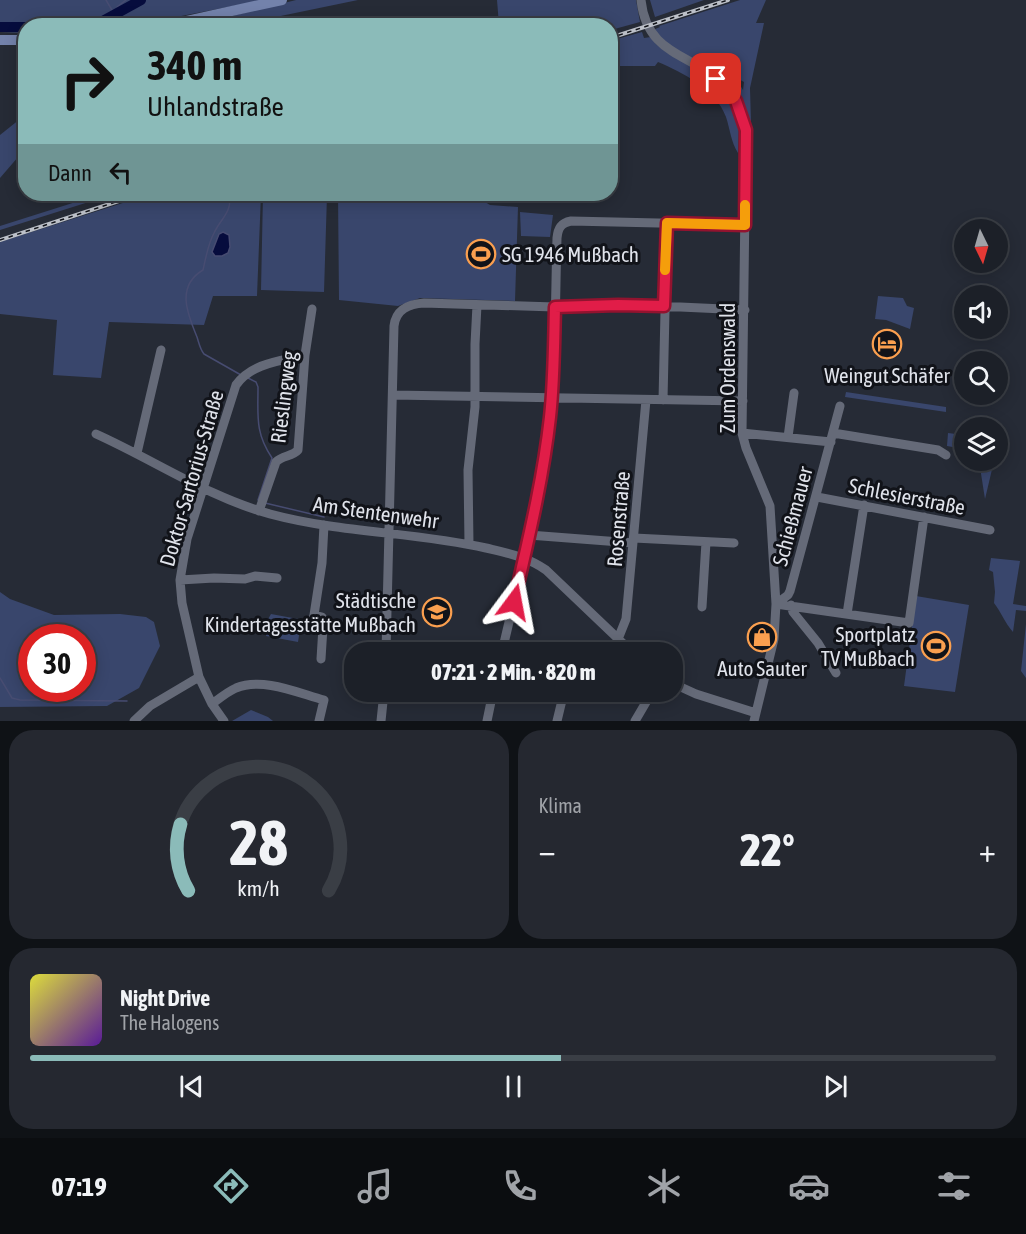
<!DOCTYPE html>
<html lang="de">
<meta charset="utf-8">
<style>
body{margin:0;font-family:"Asap Condensed",sans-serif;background:#252830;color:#f1f3f6;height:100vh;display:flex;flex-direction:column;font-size:22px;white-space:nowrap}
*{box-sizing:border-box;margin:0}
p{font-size:20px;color:#a0a3a8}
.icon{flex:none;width:33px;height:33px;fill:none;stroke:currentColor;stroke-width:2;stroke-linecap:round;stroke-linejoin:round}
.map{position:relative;height:721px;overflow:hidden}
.side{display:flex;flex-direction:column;gap:9px;padding:9px;background:#0f1216;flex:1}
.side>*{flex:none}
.banner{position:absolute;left:18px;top:18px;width:600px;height:183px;border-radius:24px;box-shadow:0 3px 15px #0003,0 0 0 2px #3a3e45;background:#8bbbb9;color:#111;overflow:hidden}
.needle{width:39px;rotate:175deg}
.buttons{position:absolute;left:954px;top:219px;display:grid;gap:12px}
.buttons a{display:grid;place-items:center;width:54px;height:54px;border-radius:50%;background:#1c2028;box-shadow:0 3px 15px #0003,0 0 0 2px #3a3e45;font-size:30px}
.speed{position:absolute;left:18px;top:624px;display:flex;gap:12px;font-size:30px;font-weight:700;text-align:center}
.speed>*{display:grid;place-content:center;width:78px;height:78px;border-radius:50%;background:#1c2028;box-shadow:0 3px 15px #0003,0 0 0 2px #3a3e45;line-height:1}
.speed .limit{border:9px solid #d22;background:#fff;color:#111}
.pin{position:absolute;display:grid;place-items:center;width:51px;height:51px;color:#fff;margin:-26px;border-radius:12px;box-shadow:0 3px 9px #0006}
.me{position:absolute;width:66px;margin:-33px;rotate:13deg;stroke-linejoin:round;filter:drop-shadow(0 0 4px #0008)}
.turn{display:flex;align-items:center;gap:21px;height:126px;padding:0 30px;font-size:27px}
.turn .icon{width:78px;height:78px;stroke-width:2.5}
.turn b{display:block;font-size:42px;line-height:51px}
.then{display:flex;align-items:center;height:57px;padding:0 30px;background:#0003;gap:12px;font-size:22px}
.big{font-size:45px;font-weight:800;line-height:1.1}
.side .tile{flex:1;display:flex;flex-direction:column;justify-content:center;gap:9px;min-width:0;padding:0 21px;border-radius:24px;background:#252830}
.side .dial{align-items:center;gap:0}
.dial svg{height:156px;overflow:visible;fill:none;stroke:#3a3e45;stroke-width:7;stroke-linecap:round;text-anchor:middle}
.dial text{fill:#f1f3f6;stroke:none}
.song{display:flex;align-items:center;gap:18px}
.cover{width:72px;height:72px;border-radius:9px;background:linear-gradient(135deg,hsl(60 70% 55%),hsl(270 70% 35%))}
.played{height:6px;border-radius:3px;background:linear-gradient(90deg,#8bbbb9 55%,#3a3e45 55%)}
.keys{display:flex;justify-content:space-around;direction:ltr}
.heat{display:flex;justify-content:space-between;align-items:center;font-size:33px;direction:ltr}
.side .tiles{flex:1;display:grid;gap:9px;grid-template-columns:1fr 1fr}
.tile:last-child{grid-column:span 2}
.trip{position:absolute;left:344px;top:642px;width:339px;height:60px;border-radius:24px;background:#1c2028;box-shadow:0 3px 15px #0003,0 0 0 2px #3a3e45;font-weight:800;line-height:60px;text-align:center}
.tab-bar{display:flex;height:96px;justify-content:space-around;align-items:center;background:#0b0d10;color:#a0a3a8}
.tab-bar .icon{width:42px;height:42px}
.tab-bar .on{color:#8bbbb9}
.tab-bar b{font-size:27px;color:#f1f3f6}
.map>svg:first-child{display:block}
</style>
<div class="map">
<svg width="1026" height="721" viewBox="0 0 1026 721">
<rect width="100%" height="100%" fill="#262b36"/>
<path fill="#39466c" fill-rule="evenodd" d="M0 0H264L135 25 26 26 25 33 0 32Z
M296 0H358L237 25 192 26Z
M497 0H636L640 22 611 30 610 26 499 25Z
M650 0H704L655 17Z
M740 0H766L756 23H764L750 88 752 158H749L731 89 740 85 743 90 744 82 735 77 728 85 672 50 653 30 660 27 659 26Z
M642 32 644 38 651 37 656 44 665 51 711 77 727 92 739 120 738 153C731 142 730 129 726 117 716 89 683 73 658 62L655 66H611L610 41Z
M25 115V149L0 178V135Z
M101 194H114L0 230V226Z
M151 194H261L257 296H213L204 325 109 322 101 378 53 375 57 320 0 314V242Z
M263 194 327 195 324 292 261 290Z
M334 194H422L464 200V194H485V202L490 205 518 207 515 301 420 298 398 306 339 300 338 194Z
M520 212 553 215 550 237 521 236Z
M878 296 903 298 907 306 914 308 910 329 886 320 875 319Z
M846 392 946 407V412L845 397Z
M948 433 964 435V449L947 446Z
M979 461H994L985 499Z
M991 558 1020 561 1013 604 1026 606V611L1016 610 1013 632C1005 623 1001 612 994 603L995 592 993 572 989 570Z
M0 592 10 599 54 615 120 614 146 617 154 622 160 646 139 688 107 706 0 707ZM32 638H82V688H32Z
M916 596 969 605 955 692 904 686Z
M271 614 309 621 308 624 301 623 298 642 266 636 267 621Z
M1026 624V678L1021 671Z
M251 710 268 717 273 721H232Z"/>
<path fill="#060c3d" stroke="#474c71" stroke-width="1.5" d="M223 232 229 235 230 247 228 253 222 256H215L212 252 219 234Z"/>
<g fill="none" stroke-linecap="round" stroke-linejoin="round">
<path stroke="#474c71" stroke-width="1.5" d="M106 0 112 10
M117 7 126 0
M80 24 81 26
M229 194C233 212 221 218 214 233 208 244 206 257 203 270 176 286 187 313 197 337 199 343 200 349 204 354L241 375
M248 378 256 382 258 387C258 416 255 433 272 458L258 500
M265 503 324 517
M0 678 12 698 20 700 127 701"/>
<path stroke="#060c3d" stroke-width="10" d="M58 26 101 22 141 0
M0 27H26"/>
<path stroke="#656a78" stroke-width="9" d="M641 0C647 58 695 53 727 88 737 100 742 116 746 130L742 433 746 448 770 506 776 604 774 639 754 721
M393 395 743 401
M663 400 667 223
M742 433 831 442
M833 433 938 450 946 455
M96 434C154 460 208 497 270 514 341 533 415 532 486 548 507 553 528 557 546 570L632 652
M788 437 794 393
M137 453 161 350
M817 497 990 530
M259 511 276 462C283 455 292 457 298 450L305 355 312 309
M529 535 633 543
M634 538 734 543
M469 544 468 470 475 407V344L477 305
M180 580 214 578 245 579 255 576 277 578
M776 604 909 623 924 517
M776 604 788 595 790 591 840 406
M791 605 793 612 818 643 836 673
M702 607 706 542
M847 614 864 505
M314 615 322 563 324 525
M320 624 312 622 314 615 322 617 320 624 323 627 321 659
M618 639 626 619 646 400
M503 646 557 652
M386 652 394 326C396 309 409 304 424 303L555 307 637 305 745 310
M428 652 429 646
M502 652C517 585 537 517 546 447 556 378 555 308 557 238 558 228 561 223 571 221L745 225
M672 683 696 694 756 713
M212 704C220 698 227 692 236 688 263 677 298 693 324 700L319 721
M134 721 150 706 199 677
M224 721 212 704 199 677 182 603 180 580 187 539 236 385C252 363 280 361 305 355
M381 721 384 692
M487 721 493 692
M557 721 564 692
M635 721 652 692"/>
<path stroke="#7382ab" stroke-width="10" d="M164 26 282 0
M0 40H26"/>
<g stroke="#bcc0c8" stroke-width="4">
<path id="rail" d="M610 38 728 0
M0 240 140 194"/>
</g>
<use href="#rail" stroke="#111319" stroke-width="1.5" stroke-dasharray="4.5" stroke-linecap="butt"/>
</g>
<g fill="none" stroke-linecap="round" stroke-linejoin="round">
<g stroke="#92132f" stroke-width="15">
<path id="route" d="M514 602C528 541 543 480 550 417 554 381 554 344 555 307L618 305 664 306 667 223 745 225 746 130 736 101 728 90 716 79"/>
</g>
<use href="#route" stroke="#e11d48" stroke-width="10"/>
<path stroke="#f59e0b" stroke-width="10" d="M665 270 667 223 745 225V205"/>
</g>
<defs>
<g id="stadium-ring" transform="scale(1.5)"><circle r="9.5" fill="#111319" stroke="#fa9f4f" stroke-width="1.5"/><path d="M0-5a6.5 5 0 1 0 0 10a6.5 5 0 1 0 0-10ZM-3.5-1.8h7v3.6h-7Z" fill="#fa9f4f"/></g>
<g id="hotel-ring" transform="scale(1.5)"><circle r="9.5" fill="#111319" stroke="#fa9f4f" stroke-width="1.5"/><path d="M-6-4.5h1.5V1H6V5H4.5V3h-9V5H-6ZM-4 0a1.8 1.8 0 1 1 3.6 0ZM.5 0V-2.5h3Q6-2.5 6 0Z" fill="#fa9f4f"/></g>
<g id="school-ring" transform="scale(1.5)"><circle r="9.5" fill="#111319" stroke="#fa9f4f" stroke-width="1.5"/><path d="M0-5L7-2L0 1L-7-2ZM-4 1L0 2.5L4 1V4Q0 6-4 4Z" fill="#fa9f4f"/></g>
<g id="shop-ring" transform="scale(1.5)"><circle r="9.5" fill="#111319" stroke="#fa9f4f" stroke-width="1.5"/><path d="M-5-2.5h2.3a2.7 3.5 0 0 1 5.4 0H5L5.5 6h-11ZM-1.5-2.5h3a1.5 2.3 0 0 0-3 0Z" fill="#fa9f4f"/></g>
</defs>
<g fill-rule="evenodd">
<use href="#stadium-ring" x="481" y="254"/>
<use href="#hotel-ring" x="887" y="344"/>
<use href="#school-ring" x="437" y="612"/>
<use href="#shop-ring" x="762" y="637"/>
<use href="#stadium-ring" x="936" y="646"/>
</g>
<g text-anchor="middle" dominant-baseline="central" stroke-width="6" stroke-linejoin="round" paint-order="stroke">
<g font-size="21" fill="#e0e3eb" stroke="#111319">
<text x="502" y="254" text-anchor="start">SG 1946 Mußbach</text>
<text x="887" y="375">Weingut Schäfer</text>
<text x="416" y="600" text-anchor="end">Städtische<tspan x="416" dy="24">Kindertagesstätte Mußbach</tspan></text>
<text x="915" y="634" text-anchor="end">Sportplatz<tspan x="915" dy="24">TV Mußbach</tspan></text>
<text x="762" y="668">Auto Sauter</text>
</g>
<g font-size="21" fill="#e0e3eb" stroke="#111319">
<text transform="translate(727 368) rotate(-90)">Zum Ordenswald</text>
<text transform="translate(283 397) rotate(-83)">Rieslingweg</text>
<text transform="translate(191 478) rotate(-74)">Doktor-Sartorius-Straße</text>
<text transform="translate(907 496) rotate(11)">Schlesierstraße</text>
<text transform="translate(376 512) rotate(8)">Am Stentenwehr</text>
<text transform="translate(792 516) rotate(-75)">Schießmauer</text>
<text transform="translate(618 519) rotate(-85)">Rosenstraße</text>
</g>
</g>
</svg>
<div class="buttons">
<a><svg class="needle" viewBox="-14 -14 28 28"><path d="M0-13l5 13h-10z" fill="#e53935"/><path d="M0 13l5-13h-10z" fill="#a0a3a8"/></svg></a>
<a><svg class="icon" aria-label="sound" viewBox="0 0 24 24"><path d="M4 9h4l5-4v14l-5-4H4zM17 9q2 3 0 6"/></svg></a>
<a><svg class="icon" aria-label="search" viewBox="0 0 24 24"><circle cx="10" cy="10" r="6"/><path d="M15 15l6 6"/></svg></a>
<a><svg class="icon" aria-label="layers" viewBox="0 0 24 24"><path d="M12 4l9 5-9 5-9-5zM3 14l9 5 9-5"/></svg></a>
</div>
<div class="speed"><div class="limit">30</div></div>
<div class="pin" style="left:716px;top:79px;background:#d93025"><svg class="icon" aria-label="arrive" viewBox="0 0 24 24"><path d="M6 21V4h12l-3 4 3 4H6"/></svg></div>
<svg class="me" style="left:514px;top:602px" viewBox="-20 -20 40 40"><path d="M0-17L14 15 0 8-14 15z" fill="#e11d48" stroke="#fff" stroke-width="4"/></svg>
<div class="trip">07:21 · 2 Min. · 820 m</div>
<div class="banner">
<div class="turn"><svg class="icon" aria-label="right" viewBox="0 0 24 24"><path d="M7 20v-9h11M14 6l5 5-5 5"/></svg><div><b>340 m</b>Uhlandstraße</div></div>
<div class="then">Dann<svg class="icon" aria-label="left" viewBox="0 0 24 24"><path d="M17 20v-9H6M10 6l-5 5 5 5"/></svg></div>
</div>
</div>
<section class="side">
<div class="tiles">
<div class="tile dial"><svg viewBox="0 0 100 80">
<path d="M14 69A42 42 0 1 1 86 69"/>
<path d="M14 69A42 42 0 0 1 10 35" stroke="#8bbbb9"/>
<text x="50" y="56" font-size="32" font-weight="700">28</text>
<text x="50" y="72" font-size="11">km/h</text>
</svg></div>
<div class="tile"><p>Klima</p>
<div class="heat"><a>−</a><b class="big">22°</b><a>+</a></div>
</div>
<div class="tile">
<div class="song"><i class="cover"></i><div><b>Night Drive</b><p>The Halogens</p></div></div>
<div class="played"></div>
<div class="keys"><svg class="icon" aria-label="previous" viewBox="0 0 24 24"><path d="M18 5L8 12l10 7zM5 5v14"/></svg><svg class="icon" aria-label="pause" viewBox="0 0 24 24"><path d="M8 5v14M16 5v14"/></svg><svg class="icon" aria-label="next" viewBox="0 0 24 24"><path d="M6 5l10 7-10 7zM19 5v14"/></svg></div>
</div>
</div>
</section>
<nav class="tab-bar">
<b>07:19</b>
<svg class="icon on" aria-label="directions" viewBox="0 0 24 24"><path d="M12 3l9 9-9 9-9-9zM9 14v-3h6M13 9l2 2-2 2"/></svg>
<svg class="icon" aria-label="music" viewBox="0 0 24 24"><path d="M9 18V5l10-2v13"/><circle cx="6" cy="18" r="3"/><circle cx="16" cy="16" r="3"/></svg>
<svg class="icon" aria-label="phone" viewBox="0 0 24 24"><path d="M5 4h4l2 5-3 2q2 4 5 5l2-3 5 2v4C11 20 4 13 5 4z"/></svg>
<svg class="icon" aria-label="climate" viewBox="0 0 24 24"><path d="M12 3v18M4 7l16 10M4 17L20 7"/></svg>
<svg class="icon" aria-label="car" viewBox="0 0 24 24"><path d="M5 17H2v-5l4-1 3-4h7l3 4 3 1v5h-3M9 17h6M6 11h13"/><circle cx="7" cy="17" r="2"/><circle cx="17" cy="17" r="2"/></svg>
<svg class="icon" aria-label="filters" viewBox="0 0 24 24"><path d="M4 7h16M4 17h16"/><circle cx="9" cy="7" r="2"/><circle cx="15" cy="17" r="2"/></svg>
</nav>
